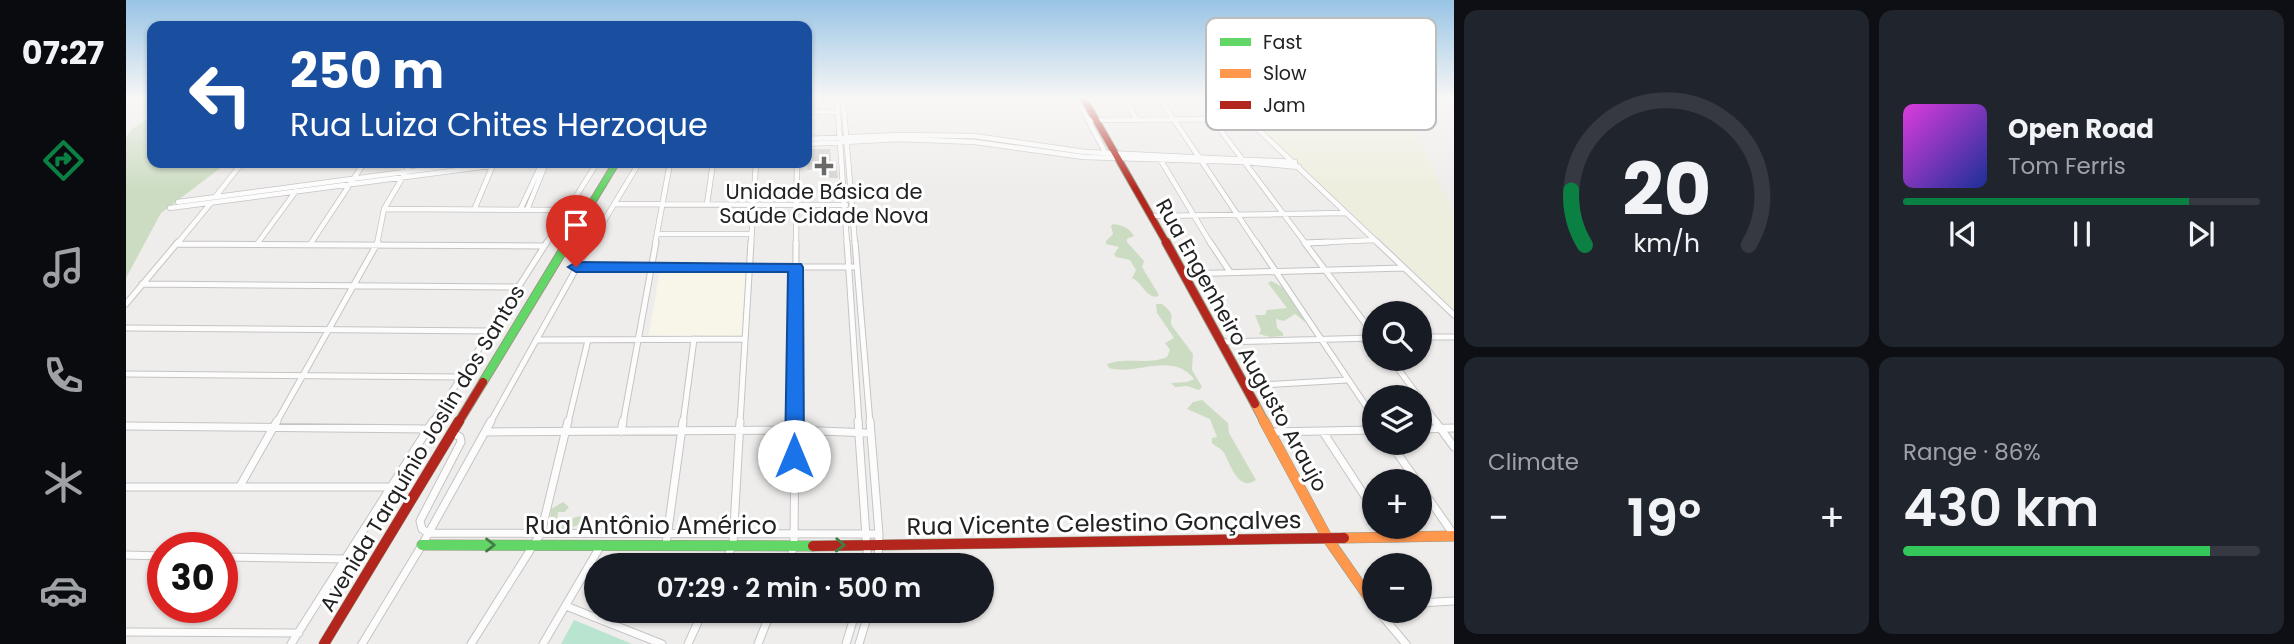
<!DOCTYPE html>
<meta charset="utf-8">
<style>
body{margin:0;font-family:Poppins,sans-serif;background:#20242c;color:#f1f3f6;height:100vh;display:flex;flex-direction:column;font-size:26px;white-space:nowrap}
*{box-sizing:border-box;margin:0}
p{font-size:23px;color:#9ea1a6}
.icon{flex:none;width:38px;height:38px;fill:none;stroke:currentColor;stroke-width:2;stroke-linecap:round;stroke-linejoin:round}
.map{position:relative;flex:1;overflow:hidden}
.panel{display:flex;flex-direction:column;gap:10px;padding:10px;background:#0d0f14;width:840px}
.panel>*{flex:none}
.guide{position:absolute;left:21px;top:21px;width:665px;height:147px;border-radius:14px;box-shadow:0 2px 5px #0004;background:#1a4fa0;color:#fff;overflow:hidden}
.fabs{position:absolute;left:1236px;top:301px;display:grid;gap:14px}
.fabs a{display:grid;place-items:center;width:70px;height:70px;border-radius:50%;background:#171b24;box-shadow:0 2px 5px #0004;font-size:35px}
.speed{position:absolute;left:21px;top:532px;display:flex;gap:14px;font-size:35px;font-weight:700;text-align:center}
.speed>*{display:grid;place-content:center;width:91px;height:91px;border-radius:50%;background:#171b24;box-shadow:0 2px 5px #0004;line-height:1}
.speed .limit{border:10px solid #d22;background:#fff;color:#111}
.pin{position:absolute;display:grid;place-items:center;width:60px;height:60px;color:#fff;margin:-72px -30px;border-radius:50% 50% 50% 0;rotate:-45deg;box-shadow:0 0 7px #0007}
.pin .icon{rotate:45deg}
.me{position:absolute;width:77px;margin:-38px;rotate:0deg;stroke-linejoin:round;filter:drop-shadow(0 0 5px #0008)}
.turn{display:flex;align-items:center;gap:24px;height:147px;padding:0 28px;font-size:32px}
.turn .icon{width:91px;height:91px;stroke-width:2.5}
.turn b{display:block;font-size:49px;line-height:60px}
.big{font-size:52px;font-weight:600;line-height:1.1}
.panel .tile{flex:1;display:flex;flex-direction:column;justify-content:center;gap:10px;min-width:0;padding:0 24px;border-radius:14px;background:#20242c}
.panel .dial{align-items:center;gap:0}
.dial svg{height:182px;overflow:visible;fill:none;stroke:#363941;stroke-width:7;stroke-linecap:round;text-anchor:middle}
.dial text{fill:#f1f3f6;stroke:none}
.song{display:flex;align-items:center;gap:21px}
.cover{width:84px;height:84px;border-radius:10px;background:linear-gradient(135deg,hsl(300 70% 55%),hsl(230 70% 35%))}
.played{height:7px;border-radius:4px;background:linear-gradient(90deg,#0b8043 80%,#363941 80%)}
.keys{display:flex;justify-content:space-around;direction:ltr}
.heat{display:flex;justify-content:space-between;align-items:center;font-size:38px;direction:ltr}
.charge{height:10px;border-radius:5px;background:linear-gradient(90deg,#34c759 86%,#363941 0)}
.panel .tiles{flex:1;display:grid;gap:10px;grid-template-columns:repeat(2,1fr)}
.trip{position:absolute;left:458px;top:553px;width:410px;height:70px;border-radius:35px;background:#171b24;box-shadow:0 2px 5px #0004;font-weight:600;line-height:70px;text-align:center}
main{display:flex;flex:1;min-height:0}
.menu{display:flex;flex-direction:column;width:126px;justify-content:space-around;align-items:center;background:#090b0e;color:#9ea1a6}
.menu .icon{width:49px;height:49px}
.menu .selected{color:#0b8043}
.menu b{font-size:32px;color:#f1f3f6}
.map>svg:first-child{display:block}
</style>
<main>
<nav class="menu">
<b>07:27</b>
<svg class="icon selected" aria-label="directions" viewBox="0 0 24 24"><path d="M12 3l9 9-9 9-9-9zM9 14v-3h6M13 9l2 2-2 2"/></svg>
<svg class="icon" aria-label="music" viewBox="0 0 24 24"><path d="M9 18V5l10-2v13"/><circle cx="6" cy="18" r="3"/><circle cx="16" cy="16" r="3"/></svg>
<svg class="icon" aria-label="phone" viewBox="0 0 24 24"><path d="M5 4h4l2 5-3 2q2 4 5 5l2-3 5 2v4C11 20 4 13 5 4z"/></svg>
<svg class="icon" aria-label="climate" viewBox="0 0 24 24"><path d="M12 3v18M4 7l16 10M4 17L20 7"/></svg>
<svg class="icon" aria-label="car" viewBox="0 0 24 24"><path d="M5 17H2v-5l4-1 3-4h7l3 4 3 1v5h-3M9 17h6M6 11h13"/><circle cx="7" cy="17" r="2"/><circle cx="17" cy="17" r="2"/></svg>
</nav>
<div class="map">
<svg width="1328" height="644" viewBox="0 0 1328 644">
<rect width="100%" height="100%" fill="#efedeb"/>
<path fill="#f7f6e8" d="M534 269 620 270 616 336 523 335Z"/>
<path fill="#eeeedf" d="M1104 99 1280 110 1328 215V309Z"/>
<path fill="#ccdcc2" d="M26 115V163H101L35 213 0 278V137L5 130Z
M987 224C996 225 1004 228 1008 236L1001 239V242L1018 261 1016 267 1033 295 1030 297C1018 295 1017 283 1006 278L1010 270 1004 260 990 257 988 254 993 247 980 244V241L987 234 985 226Z
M1145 281C1158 286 1182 309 1187 322H1179L1169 314 1158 321 1150 319 1151 328 1157 333V336L1144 337 1133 334 1135 330 1129 315H1139L1141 310 1161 308 1142 283Z
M1030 304H1036C1052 317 1042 316 1046 326L1067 354 1066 370 1076 387 1073 390 1061 386 1049 387 1045 383 1061 382 1068 379C1046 351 1011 376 983 368L981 364C1001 357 1023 365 1041 357L1044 350 1039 343 1048 338 1031 313Z
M1076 400 1102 423 1103 433 1130 480C1113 492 1105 466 1099 455 1097 449 1090 447 1086 443V438L1091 437 1084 419 1061 409 1067 402Z
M437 502 443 507 439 512H432L431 522 459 515 461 519C456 528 462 522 452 525 435 532 441 530 424 523L425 509Z"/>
<path fill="#b8e4d0" d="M448 620 506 644H435Z"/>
<path fill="#d4d2d0" d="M683 149H704L705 161H710L712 178H693V170H681Z"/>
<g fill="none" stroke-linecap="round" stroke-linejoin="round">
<g stroke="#c5c4c3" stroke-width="6">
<path id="street-far2" d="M711 99 721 244
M717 99 729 244
M951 99 979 152
M999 99 1011 120
M1034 99 1131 244
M1100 99 1253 244
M681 112H713
M1086 119 1180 244
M963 120 1122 119
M681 139 775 135 848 136 959 152 1169 162
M681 144 773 139 849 142 958 157 1119 162 1173 167
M1034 159 1085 244
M90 196 112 168 120 163
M52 202 346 163
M488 204 720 205
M581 204 587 163
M44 208 385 163
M258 209 441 210
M348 210 367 165
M394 210 416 163
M401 210 420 163
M1026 216 1220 213
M533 234H626
M185 243 238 163
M1181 243 1249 240
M51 244 84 204
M131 244 170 191
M251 244 258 209 285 163
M420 244 471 163
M464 244 513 163
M529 244 544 163
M625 244 630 163
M670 244 671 163"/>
</g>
<g stroke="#c5c4c3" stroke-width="7">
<path id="street-far1" d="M721 242 733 423
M729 242 744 423
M1084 242 1104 272
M1130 242 1248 418
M1178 242 1248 335
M1251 242 1328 315
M1181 243 1203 242
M50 244 417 246
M450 267H727
M1058 274 1278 268
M16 284 392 287
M0 304 52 242
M0 328 364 331
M1293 337H1328
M410 340 619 339
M1094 342 1248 338
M1265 359 1293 397
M0 374 335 377
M1118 386 1221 380
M1293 398 1311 423
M150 423 252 242
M306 423 421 242
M364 423 465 242
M442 423 462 340
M497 423 530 242
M557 423 568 339
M614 423 625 242
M669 423 670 242"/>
</g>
<g stroke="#c5c4c3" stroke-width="9">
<path id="street" d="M732 421 742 565
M744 421 753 534 752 565
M1309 421 1328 447
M0 426 302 429
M1293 429 1328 428
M325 432 334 437 335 442 294 521 296 529 302 533 753 534
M359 432 668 430 745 433
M495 432 497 421
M1144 432 1248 430
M1197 432 1248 510
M1264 443 1291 481
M1293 485 1328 535
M114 486 151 421
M0 487H266
M540 544 557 421
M0 555 37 556
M96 557 220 559
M598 565 607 544 614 421
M663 565 668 544 669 421
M1293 603 1328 601
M440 606 536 644
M1252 611 1280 644
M0 632 173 633
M165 644 307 421
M236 644 296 545 365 421
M345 644 415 533 442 421
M417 644 475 545
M562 644 577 611
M632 644 645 611
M720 644 730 611
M733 644 743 611"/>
</g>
<g stroke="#989982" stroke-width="8">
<path id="fast-far2" d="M441 244 490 163"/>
</g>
<g stroke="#989982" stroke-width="10">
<path id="fast-far1" d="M357 382 442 242"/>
</g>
<g stroke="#989982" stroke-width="11">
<path id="fast" d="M296 545 687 546"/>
</g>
<g stroke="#989982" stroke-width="10">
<path id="slow-far1" d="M1129 404 1139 423"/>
</g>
<g stroke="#989982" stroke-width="11">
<path id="slow" d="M1138 421 1202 539 1248 605
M1218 538 1328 536"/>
</g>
<g stroke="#989982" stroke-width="8">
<path id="jam-far2" d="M958 99 1041 244"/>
</g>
<g stroke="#989982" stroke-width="10">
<path id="jam-far1" d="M1040 242 1129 404
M332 423 357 382"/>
</g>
<g stroke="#989982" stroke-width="11">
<path id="jam" d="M687 546 1218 538
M198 644 333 421"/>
</g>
<use href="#street-far2" stroke="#fdfcfc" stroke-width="4.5"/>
<use href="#street-far1" stroke="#fdfcfc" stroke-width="5"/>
<use href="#street" stroke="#fdfcfc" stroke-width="7"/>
<use href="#fast-far2" stroke="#63d668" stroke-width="6"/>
<use href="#fast-far1" stroke="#63d668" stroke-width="8"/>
<use href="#fast" stroke="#63d668" stroke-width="10"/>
<use href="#slow-far1" stroke="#ff974d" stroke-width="8"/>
<use href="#slow" stroke="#ff974d" stroke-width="10"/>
<use href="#jam-far2" stroke="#b3261e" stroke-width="6"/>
<use href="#jam-far1" stroke="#b3261e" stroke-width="8"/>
<use href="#jam" stroke="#b3261e" stroke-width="10"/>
</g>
<defs><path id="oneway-chevron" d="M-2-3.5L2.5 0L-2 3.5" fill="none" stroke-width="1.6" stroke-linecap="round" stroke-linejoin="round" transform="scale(1.75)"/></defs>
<g stroke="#427c45">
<use href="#oneway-chevron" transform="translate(364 545)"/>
<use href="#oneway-chevron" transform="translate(714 545) rotate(2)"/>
</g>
<linearGradient id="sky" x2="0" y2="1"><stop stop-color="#98c4e5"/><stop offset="0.52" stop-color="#f8f7f6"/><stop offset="1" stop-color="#f8f7f6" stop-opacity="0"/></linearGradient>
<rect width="1328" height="189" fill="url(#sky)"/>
<path fill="#1a73e8" stroke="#114b97" stroke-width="2" d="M450 262 675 264 677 267 678 456 675 461 668 464 662 461 659 456 662 272H450L442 267Z"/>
<path fill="#6a6968" stroke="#fff" stroke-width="2.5" d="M694.5 155.5h7v7h7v7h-7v7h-7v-7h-7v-7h7z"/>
<g text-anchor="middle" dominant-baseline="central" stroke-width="6" stroke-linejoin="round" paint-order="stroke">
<g font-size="21" fill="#222" stroke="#fff">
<text x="698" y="191">Unidade Básica de<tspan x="698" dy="24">Saúde Cidade Nova</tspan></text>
</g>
<g font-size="21" fill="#222" stroke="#fff">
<text transform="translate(1116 345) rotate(61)">Rua Engenheiro Augusto Araujo</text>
<text transform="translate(296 448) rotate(-59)">Avenida Tarquínio Joslin dos Santos</text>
</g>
<g font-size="24" fill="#222" stroke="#fff">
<text transform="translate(978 523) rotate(-1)">Rua Vicente Celestino Gonçalves</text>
<text x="525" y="525">Rua Antônio Américo</text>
</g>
</g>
<rect x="1080" y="18" width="230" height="112" rx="10" fill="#fff" stroke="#bdbdbd" stroke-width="2"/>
<rect x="1094" y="38" width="31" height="8" fill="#63d668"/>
<rect x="1094" y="69" width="31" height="9" fill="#ff974d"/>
<rect x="1094" y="101" width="31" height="8" fill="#b3261e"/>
<g font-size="19" fill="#222">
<text x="1137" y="49">Fast</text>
<text x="1137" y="80">Slow</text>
<text x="1137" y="112">Jam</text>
</g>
</svg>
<div class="fabs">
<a><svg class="icon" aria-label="search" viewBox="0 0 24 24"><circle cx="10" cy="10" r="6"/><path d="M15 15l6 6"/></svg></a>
<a><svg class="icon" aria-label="layers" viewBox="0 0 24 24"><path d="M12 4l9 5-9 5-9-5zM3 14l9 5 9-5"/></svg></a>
<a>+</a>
<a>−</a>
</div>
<div class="speed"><div class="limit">30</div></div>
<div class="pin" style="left:450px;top:267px;background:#d93025"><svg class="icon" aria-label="arrive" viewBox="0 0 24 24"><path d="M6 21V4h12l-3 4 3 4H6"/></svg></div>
<svg class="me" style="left:668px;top:456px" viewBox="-20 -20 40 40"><circle r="19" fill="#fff"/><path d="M0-13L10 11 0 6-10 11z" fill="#1a73e8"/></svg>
<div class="trip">07:29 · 2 min · 500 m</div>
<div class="guide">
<div class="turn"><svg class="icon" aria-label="left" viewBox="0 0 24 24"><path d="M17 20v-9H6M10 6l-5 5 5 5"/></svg><div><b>250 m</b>Rua Luiza Chites Herzoque</div></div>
</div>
</div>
<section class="panel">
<div class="tiles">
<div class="tile dial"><svg viewBox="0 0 100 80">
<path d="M14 69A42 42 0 1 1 86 69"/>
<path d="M14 69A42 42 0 0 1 8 45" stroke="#0b8043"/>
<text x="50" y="56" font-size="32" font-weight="700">20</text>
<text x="50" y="72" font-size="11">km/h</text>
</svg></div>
<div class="tile">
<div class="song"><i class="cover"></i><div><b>Open Road</b><p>Tom Ferris</p></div></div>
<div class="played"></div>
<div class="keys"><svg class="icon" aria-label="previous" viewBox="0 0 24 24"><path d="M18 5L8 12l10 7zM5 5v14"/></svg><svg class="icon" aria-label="pause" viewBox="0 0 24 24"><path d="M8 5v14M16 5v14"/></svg><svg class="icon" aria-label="next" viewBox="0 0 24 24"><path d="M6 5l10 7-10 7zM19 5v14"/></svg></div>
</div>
<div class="tile"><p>Climate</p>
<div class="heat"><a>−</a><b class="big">19°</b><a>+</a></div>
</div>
<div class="tile"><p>Range · 86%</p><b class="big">430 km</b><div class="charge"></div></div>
</div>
</section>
</main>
